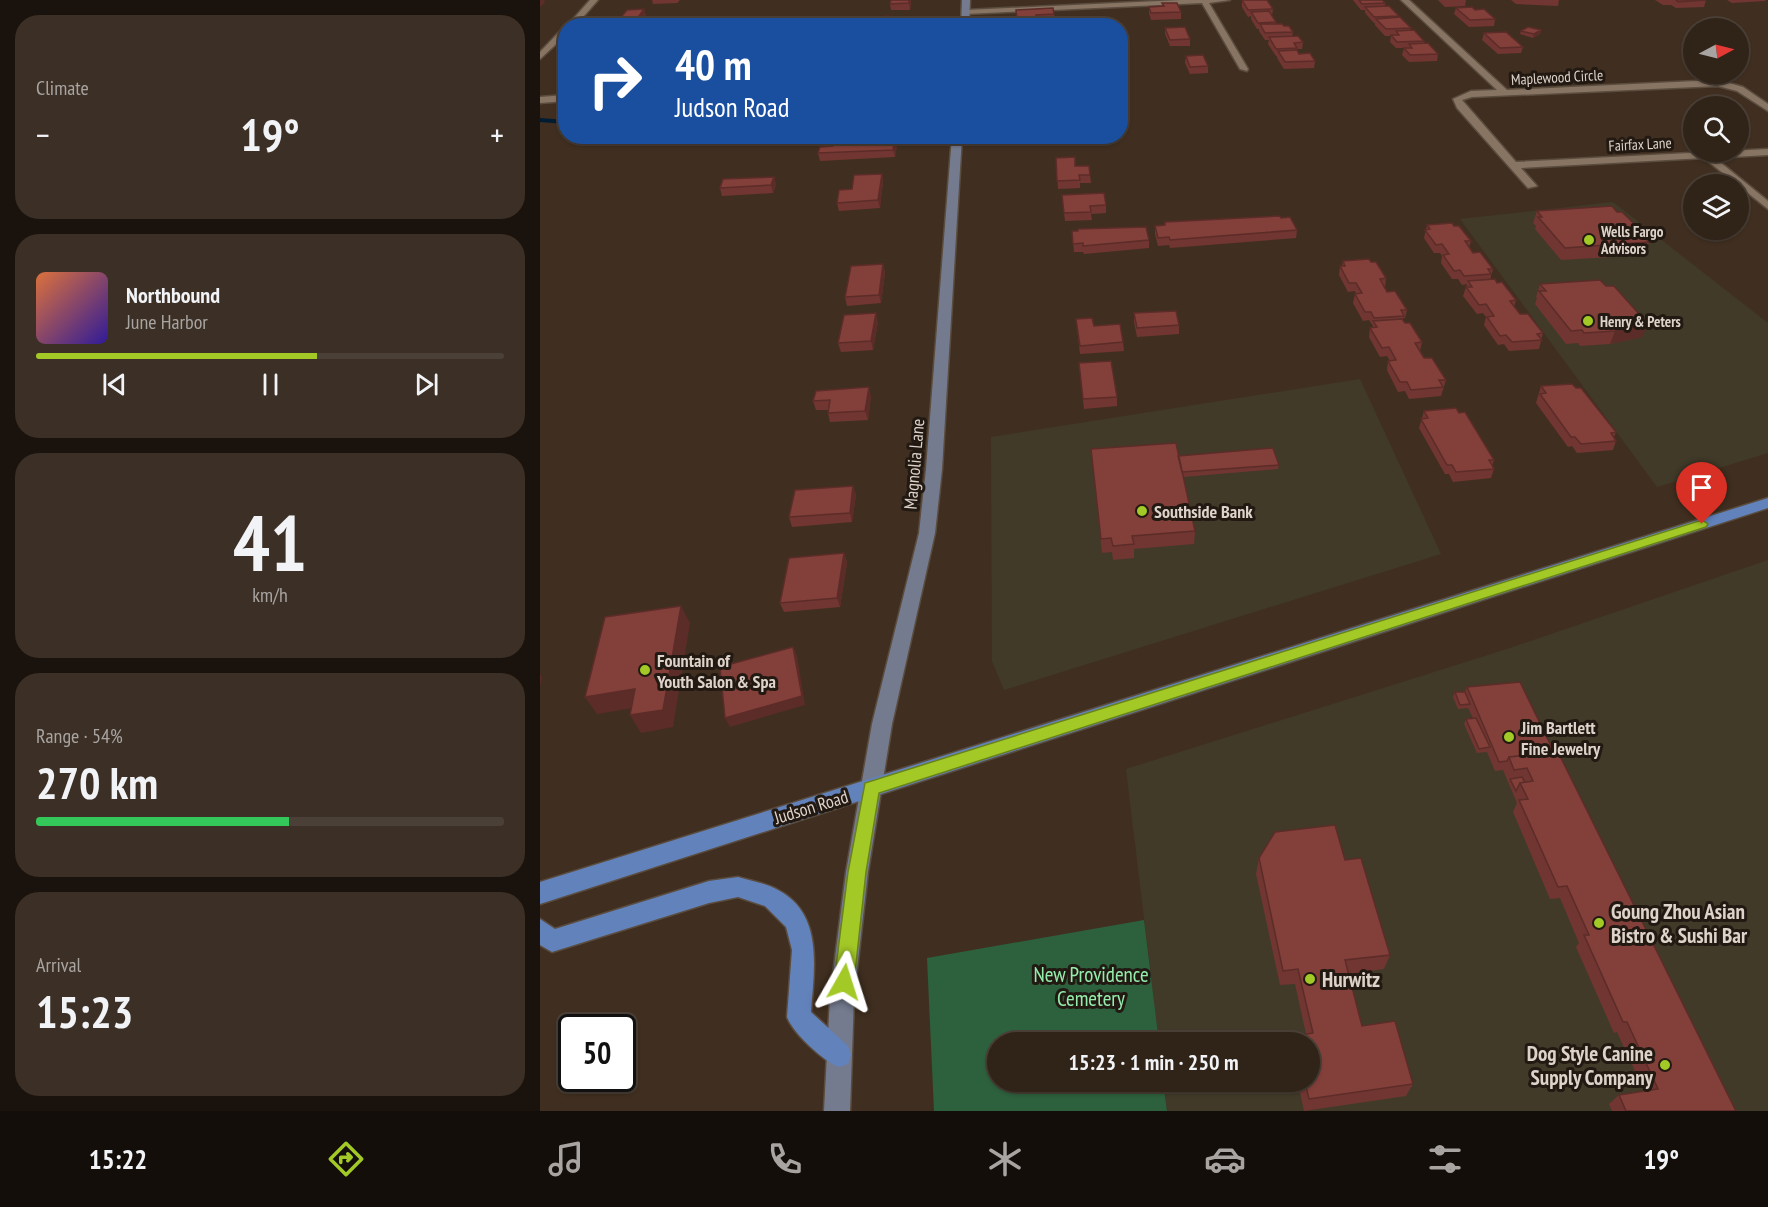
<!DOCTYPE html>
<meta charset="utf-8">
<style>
body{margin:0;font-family:"PT Sans Narrow",sans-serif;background:#3c2f25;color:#f1f3f6;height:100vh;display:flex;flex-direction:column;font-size:22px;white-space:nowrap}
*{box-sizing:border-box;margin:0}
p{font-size:20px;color:#a8a4a2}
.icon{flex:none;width:33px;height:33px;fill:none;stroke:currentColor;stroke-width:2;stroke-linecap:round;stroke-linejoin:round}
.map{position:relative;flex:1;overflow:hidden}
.panel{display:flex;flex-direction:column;gap:15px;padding:15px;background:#1a130d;width:540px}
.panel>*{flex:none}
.top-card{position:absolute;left:18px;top:18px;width:570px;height:126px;border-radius:24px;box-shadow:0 2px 4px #0004,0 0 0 2px #4b4037;background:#1a4fa0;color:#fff;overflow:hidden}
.needle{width:39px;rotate:83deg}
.buttons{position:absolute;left:1143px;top:18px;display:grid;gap:12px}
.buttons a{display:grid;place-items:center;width:66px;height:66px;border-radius:50%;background:#302318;box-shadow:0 2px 4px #0004,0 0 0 2px #4b4037;font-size:30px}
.speed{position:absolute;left:18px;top:1014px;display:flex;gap:12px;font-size:30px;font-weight:700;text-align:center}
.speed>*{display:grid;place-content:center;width:78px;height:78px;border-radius:50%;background:#302318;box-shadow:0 2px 4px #0004,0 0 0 2px #4b4037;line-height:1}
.speed .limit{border:3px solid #111;border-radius:9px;background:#fff;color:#111}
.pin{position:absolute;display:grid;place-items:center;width:51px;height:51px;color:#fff;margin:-62px -26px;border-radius:50% 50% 50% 0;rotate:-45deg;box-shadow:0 0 6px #0007}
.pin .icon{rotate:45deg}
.me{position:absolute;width:66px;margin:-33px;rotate:6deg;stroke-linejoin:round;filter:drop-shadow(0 0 4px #0008)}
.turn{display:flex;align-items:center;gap:21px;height:126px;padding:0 18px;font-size:27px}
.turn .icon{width:78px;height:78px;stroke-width:2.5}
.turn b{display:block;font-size:42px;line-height:51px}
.big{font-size:45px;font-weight:800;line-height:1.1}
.panel .card{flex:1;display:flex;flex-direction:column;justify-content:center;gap:9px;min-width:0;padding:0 21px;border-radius:24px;background:#3c2f25}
.panel .dial{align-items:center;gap:0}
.dial b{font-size:78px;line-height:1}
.song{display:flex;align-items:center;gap:18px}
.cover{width:72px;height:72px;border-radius:9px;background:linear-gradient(135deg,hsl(20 70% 55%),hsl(250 70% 35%))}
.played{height:6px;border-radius:3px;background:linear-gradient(90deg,#a3c927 60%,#4b4037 60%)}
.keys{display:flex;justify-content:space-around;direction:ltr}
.heat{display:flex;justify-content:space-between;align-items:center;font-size:33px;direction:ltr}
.charge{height:9px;border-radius:4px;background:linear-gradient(90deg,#34c759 54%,#4b4037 0)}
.trip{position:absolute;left:447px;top:1032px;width:333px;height:60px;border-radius:30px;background:#302318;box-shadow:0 2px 4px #0004,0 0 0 2px #4b4037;font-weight:800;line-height:60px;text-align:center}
.menu{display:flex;height:96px;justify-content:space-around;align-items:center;background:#130e0a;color:#a8a4a2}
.menu .icon{width:42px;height:42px}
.menu .current{color:#a3c927}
.menu b{font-size:27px;color:#f1f3f6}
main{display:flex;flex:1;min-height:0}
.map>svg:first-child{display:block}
</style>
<main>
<section class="panel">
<div class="card"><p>Climate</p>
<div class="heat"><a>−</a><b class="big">19°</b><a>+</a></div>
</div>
<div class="card">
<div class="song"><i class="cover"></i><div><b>Northbound</b><p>June Harbor</p></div></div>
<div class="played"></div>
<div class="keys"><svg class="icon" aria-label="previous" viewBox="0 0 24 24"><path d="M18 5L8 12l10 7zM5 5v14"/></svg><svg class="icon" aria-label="pause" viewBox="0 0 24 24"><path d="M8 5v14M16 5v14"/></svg><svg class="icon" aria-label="next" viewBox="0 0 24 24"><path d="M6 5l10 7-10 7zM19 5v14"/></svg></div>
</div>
<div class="card dial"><b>41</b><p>km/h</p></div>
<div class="card"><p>Range · 54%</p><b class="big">270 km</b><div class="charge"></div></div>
<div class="card"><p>Arrival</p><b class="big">15:23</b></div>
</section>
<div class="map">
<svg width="1228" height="1111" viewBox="0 0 1228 1111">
<rect width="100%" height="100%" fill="#402f20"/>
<path fill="#413a29" d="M1073 202 1228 323V453L1117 487 920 219Z
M820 379 901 554 464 690 452 661 451 437Z
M1228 560V1111H627L623 1082H770V1042H619L586 769 967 649Z"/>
<path fill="#2d603d" d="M604 920 619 1042H458V1082H623L627 1111H394L387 958Z"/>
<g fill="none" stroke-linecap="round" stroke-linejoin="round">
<path stroke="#001c32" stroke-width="4" d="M0 120 26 122"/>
<g stroke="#5a4c3e" stroke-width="3">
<path id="minor" d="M50 0H58L35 26H27Z
M640 0H690L669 3 708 69 707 71 700 69 662 3 426 14 422 12 426 10Z
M861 0H869L967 90 1178 80 1203 87 1228 104V111L1197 91 1178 86 932 97 922 100 976 162 1228 149V155L1175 158 1228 201V209L1164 158 981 168 997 186 988 188 917 108 913 99 931 91 957 90Z
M23 28H26V35L0 59V52Z
M26 95V101L0 103V97Z"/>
</g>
<g stroke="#5a4c3e" stroke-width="3">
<path id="secondary" d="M422 0H430L429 26H421Z
M412 136H422L402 469 395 533 352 724 328 872 314 997 310 1111H284L290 997 306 872 332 724 379 533 386 469Z"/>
</g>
<g stroke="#5a4c3e" stroke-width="3">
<path id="primary" d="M1228 498V508L0 904V882Z
M198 877C211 881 226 883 238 890 284 914 274 969 271 1012L308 1046 311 1055 308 1064 299 1067C283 1061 253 1033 247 1017L252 950 246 927 225 906 198 897 169 903 12 952 0 945V919L15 929 169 881Z"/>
</g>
<use href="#minor" fill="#877463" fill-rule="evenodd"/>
<use href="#secondary" fill="#747b8f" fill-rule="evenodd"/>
<use href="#primary" fill="#6282bb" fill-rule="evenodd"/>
</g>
<path fill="#713631" d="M112 0H140L137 3 113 4Z
M371 0 370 10H351L350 4Z
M702 0 733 9 732 16 736 22V24L744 26 753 32 752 36 763 42 762 49H757V50L759 54 775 61 774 68 744 69 737 58V56H736L728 44 729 40H725L719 31V29H717L711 19V16L708 17 702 7Z
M813 0H842L845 3V6L859 16 858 18 871 28 870 30 884 41V44L898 54 897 61 869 62 862 55 864 48H868H856L850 42 851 36H845L835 25V23H834L825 13V10H821Z
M898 0H926L925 6 905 7Z
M971 0H1019L1018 6 976 4Z
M1115 0H1166L1164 7 1136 8 1131 5H1123Z
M1187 0H1226L1225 1 1192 3Z
M622 3 641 12V19L611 20 609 13V7L622 6Z
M513 8 515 20 497 21V25L523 26H478L476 10Z
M916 8 935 10 955 19 954 26 929 27 914 14Z
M104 9 106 16 99 26H78L77 22Z
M365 18 366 26H338Z
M625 28 650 39V46H630L625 34Z
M1001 30 1000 34 993 38 980 34 981 31Z
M944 33 983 47 981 53 958 54 942 40Z
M646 56 668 66V73L650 74 645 63Z
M358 138 355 157 280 161 278 153 293 146 305 143Z
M516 158 535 166H549L551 183H540V188L518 189Z
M342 174 343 182 340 208 299 211 297 203 312 189Z
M234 177 236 185 233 193 182 196 180 188Z
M522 195 566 205V213L551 214 552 220 525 221Z
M997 211 1077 212 1109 238 1108 241 1109 242 1104 255 1021 260 995 229 996 226 993 223Z
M741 218 757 230 756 238 630 248 629 245 618 246 615 234V226L624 225 625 222Z
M887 225 914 226 931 241 929 247 933 253 953 269 950 280 957 283 976 300 974 307 980 314 1003 333 999 349 969 351 964 344 958 345 944 325 946 317 943 313 937 314 923 296 927 284 922 285 918 279H912L901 263 902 256 900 253H894L884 238Z
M532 231 609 240V248L544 254 543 252H534Z
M803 261 831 262 846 278 845 287 847 292 867 310 865 318H863V321L882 342 880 351 884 358 906 380 901 396 869 399 865 391 858 392 847 370 848 361H850L847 356 840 357 829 337 830 328H832L833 326 829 320 823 321 813 303 815 294H816L815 291 808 292 799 275 800 266H802Z
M343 264 345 273 341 303 307 306 305 297Z
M1000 284 1102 337 1070 344 1040 346 1038 343 1026 344 995 304 997 298 996 297Z
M594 313 639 325V334L597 337 594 322Z
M536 319 554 326 583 342 584 351 540 354Z
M338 322 333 350 301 352 298 343Z
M539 363 577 397V406L544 409Z
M1001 386 1076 432 1074 437 1076 441 1073 450 1037 453 1032 446 1028 447 996 403Z
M331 396 328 420 290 422 288 413V410H276L273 401Z
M884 411 954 460 952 466 954 469 951 478 913 482 909 474H905L879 428Z
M551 449 638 456 739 465 738 469 643 477 655 531 654 544 594 549V558L573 560 572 552 562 553Z
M313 486 316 495 312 522 252 527 249 517Z
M304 553 307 563 300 607 244 612 240 603Z
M927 687 1014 752 1196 1111H1072L1069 1104 1079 1095 1104 1091 1077 1032 1074 1033 1036 947 1039 943 1020 898 1010 899 973 812 977 803 963 770 955 771 947 752 937 753 924 724 926 719 933 718 928 708 918 709 913 697 915 692H925Z
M719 858 805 860 850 955 844 969 809 974 822 1026 873 1084 866 1096 764 1111 758 1082H770V1042H753L755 1036 766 1034 755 984 740 985 716 874Z"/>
<path fill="#5c2c28" d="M0 0H4L5 2 0 7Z
M369 0H371L370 10 369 3Z
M104 9 106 16 99 26H96L95 22Z
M1001 30 1000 34 993 38 994 34Z
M355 136H358V138L355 157 353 150Z
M342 174 343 182 340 208 338 200Z
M234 177 236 185 233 193 231 185Z
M343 264 345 273 341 303 339 295Z
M336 313 338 322 333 350 331 341Z
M1108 324 1102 337 1070 344 1075 331Z
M329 387 331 396 328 420 325 411Z
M313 486 316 495 312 522 310 513Z
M304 553 307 563 300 607 297 598Z
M141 606 150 623 133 727 101 733 90 715Z
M253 647 257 656 265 705 190 727 185 718Z
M0 674 2 677 0 686Z
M95 689 105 706 57 714 45 697Z"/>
<path fill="#833f39" stroke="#5c2c28" stroke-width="1.5" d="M351 0H369V3L350 4Z
M702 0H727L733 9 708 10Z
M819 0H842L845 3 822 4Z
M1136 0H1166L1138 2Z
M622 3H637L641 12 611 13 609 7 624 6Z
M849 6 859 16 834 17 825 7Z
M932 7 935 10 944 9 955 19 930 20 916 8Z
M513 8 514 14 496 15 497 19H477L476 10Z
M104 9 95 22H77L87 10Z
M729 11 736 22 718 23 711 12Z
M345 16 365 18 364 23 355 24V26H338L339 19H344Z
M860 17 871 28 846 29 836 19Z
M523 24V26L494 25Z
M720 24H742L744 26H749L753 32 725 33Z
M645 27 650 39 630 40 625 28Z
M988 27 1001 30 994 34 981 31Z
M874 30 884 41 857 42 851 35H859L856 31Z
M966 32 983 47 960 48 944 33Z
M758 36 763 42 754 43 757 48 736 49 729 37Z
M888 43 898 54 870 55 864 48H872L869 44Z
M757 50 759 54 770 53 775 61 745 62 738 51Z
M663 55 668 66 650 67 646 56Z
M317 136H355L353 150 278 153 280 147 293 146 294 143H305L307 137Z
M535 157V166H549L550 175H539L540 180 517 181 516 158Z
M342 174 338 200 297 203 299 190 312 189 314 175Z
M234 177 231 185 180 188 183 179Z
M564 193 566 205 550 206 551 212 524 213 522 195Z
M1072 206 1077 212H1082L1109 238 1106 239 1109 242 1025 248 998 217H1002L997 211Z
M740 216 741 218 750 217 757 230 630 240 629 237 618 238 615 226 625 225V222Z
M912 223 914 226H919L931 241H925L933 253 940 252 953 269H948L951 274 924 276 920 270 914 271 903 255 909 254 902 244 896 245 885 230 890 229 887 225Z
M606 227 609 240 543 246V243L533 244 532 231H538V229Z
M829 259 831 262H836L846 278 840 279 847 292 855 291 867 310H861L864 316 834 318 831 312H825L815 294 822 293 816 283H809L800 266H805L803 261Z
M343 264 339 295 305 297 311 266Z
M955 279 957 283 962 282 976 300 970 301 980 314H988L1003 333 997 334 1002 340 972 342 966 335 960 336 947 317 954 316 946 304 939 305 926 287H932L928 281Z
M1060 280 1066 286H1074L1108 324 1075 331 1044 333 1042 330 1031 331 999 291H1006L1000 284Z
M636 311 639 325 597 328 594 313Z
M336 313 331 341 298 343 304 315Z
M552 318 554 326 580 324 583 342 540 346 536 319Z
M862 319 865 323H870L882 342 875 343 884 358H892L906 380H899L903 387 871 390 867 382H860L848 361 856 360 849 347 842 348 830 328 837 327 833 321Z
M571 361 577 397 543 399 539 363Z
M1032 384 1036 388H1041L1076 432 1071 433 1076 441 1041 444 1035 437H1031L1000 394 1006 393 1001 386Z
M329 387 325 411 288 413 290 400 273 401 276 391Z
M916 408 919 413 925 412 954 460H949L954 469 916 472 912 465H907L881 419 888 418 884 411Z
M636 443 655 531 592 536 594 544 573 546 571 538 561 539 551 449Z
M733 448 739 465 642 472 638 456Z
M313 486 310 513 249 517 255 490Z
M304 553 297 598 240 603 249 558Z
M141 606 123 710 90 715 95 689 45 697 65 617Z
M253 647 262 696 185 718 180 667Z
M980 682 1014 752 969 757 967 761 959 762 927 687Z
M915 692H925L930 704 920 705Z
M936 718 950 747 939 749 926 719Z
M1018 752 1196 1111H1086L1079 1095 1118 1089 1087 1022H1083L1044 935H1049L1027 886 1018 887 979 800 988 799 980 783 993 781 987 768 974 770 969 757Z
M982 777 985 782 980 783 976 791 970 779Z
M795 825 805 860 821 858 850 955 805 960 822 1026 855 1021 873 1084 769 1099 765 1082H770V1042H757L755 1036 773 1033 758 969 743 971 719 858 735 832Z"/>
<path fill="#a3c927" stroke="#6a8319" stroke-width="1.5" d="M1162 520 1168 524 1166 527 339 793 326 872 314 982 311 989 304 992 297 989 294 982 308 872 325 783Z"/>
<g fill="#a3c927" stroke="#211912" stroke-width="2">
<circle cx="1049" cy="240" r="6"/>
<circle cx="1048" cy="321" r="6"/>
<circle cx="602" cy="511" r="6"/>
<circle cx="105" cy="670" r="6"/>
<circle cx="969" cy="737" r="6"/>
<circle cx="1059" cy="923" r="6"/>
<circle cx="770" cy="979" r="6"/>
<circle cx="1125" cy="1065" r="6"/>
</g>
<g text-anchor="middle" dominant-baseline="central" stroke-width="6" stroke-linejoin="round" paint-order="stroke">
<g font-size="15" fill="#ded3ca" stroke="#211912">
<text transform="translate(1017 77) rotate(-3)">Maplewood Circle</text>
<text transform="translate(1100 144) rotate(-3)">Fairfax Lane</text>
</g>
<g font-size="15" font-weight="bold" fill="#ded3ca" stroke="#211912" text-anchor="start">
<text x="1061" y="231">Wells Fargo<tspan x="1061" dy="17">Advisors</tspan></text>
<text x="1060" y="321">Henry &amp; Peters</text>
</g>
<g font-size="18" fill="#ded3ca" stroke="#211912">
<text transform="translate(374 464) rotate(-85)">Magnolia Lane</text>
<text transform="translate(271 807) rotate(-17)">Judson Road</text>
</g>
<g font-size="18" font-weight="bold" fill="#ded3ca" stroke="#211912" text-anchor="start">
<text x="614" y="511">Southside Bank</text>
<text x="117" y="660">Fountain of<tspan x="117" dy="21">Youth Salon &amp; Spa</tspan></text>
<text x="981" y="727">Jim Bartlett<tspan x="981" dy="21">Fine Jewelry</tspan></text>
</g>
<g font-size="21" font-weight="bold" fill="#ded3ca" stroke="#211912" text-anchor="start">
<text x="1071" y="911">Goung Zhou Asian<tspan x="1071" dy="24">Bistro &amp; Sushi Bar</tspan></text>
<text x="782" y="979">Hurwitz</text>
<text x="1113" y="1053" text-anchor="end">Dog Style Canine<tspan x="1113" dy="24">Supply Company</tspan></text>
</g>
<g font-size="21" fill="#94edad" stroke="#211912">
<text x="551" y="974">New Providence<tspan x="551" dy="24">Cemetery</tspan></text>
</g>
</g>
</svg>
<div class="buttons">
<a><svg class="needle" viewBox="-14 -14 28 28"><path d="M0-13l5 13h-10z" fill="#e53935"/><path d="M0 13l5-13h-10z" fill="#a8a4a2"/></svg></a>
<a><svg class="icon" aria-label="search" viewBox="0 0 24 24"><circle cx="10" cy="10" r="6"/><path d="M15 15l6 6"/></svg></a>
<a><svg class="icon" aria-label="layers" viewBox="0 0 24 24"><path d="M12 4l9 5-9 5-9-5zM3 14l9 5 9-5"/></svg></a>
</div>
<div class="speed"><div class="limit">50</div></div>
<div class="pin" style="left:1162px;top:524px;background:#d93025"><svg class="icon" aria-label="arrive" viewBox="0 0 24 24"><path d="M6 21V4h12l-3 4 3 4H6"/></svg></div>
<svg class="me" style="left:304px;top:982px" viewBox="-20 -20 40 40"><path d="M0-17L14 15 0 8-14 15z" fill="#a3c927" stroke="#fff" stroke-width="4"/></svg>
<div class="trip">15:23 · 1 min · 250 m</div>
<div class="top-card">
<div class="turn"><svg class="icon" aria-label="right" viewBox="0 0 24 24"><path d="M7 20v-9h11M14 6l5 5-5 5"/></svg><div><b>40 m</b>Judson Road</div></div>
</div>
</div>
</main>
<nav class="menu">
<b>15:22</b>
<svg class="icon current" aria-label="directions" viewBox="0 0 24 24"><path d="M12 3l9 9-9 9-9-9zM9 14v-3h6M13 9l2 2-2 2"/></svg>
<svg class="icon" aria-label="music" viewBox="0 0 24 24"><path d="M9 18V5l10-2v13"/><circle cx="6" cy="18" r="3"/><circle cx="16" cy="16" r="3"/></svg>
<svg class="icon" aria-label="phone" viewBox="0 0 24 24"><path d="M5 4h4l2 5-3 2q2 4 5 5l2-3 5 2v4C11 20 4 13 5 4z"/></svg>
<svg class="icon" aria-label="climate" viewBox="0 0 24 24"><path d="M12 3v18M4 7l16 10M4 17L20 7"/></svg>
<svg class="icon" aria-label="car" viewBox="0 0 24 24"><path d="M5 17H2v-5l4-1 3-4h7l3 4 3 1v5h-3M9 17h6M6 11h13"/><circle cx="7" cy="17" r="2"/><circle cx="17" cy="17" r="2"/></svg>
<svg class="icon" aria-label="filters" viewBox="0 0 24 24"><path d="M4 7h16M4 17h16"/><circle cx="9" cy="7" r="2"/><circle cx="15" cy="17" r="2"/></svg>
<b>19°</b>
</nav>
